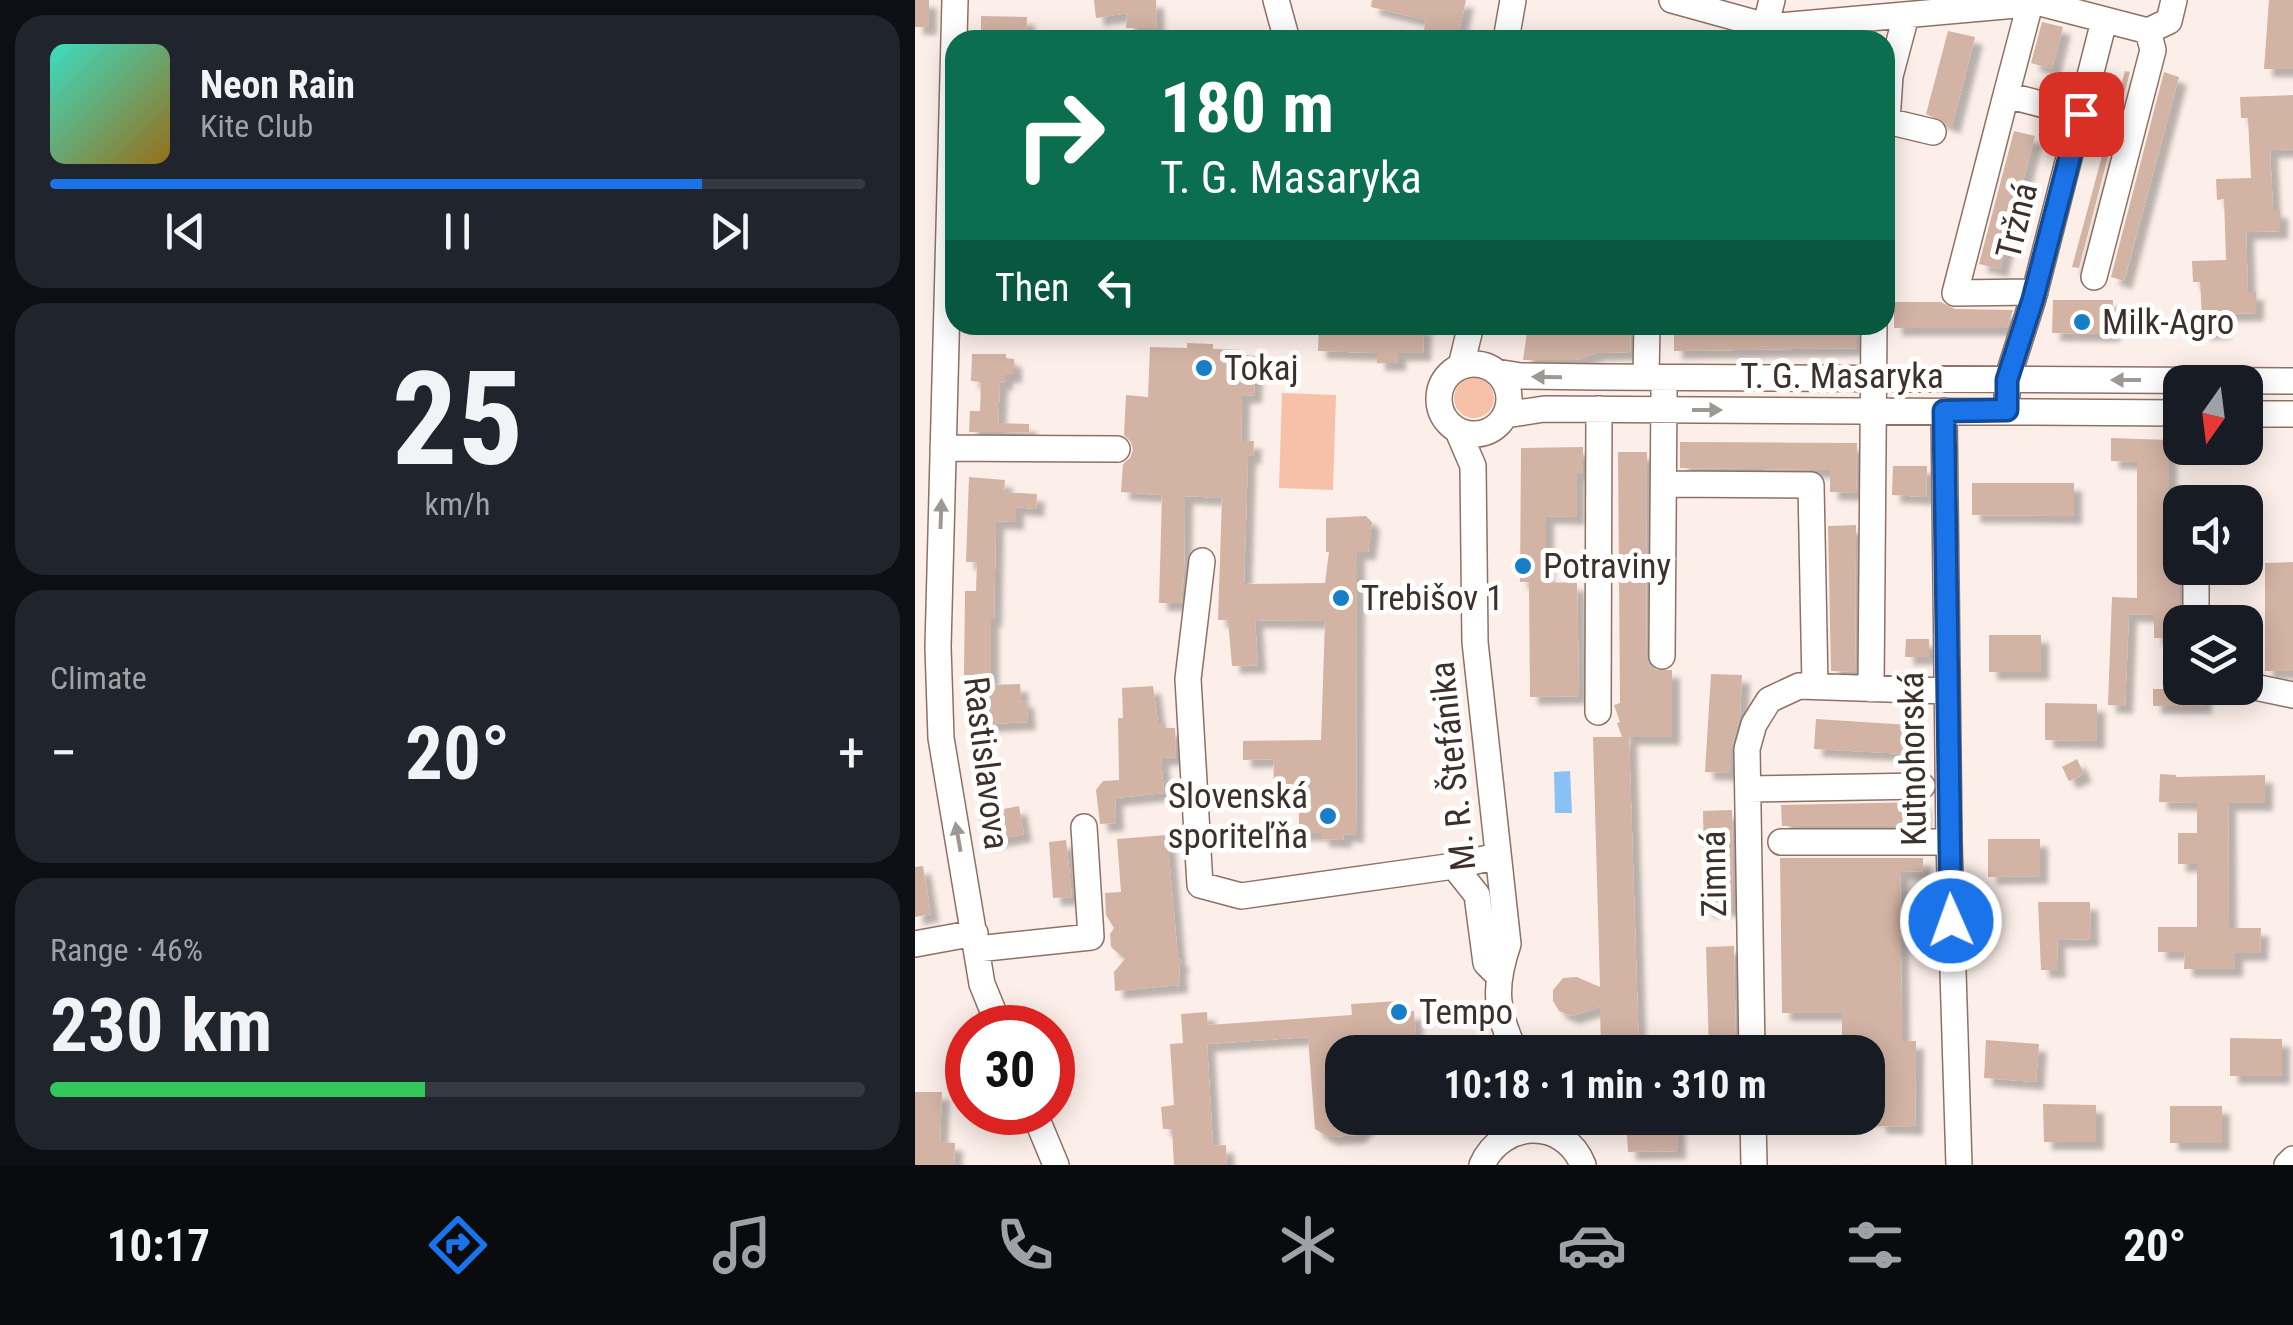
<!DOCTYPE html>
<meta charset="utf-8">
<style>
body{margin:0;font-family:"Roboto Condensed",sans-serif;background:#20242c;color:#f1f3f6;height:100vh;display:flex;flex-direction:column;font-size:38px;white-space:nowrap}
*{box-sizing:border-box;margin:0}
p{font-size:32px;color:#9ea1a6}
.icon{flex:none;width:55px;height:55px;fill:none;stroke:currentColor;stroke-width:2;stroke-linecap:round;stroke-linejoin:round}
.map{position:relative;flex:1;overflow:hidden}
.side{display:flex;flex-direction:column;gap:15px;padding:15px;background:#0d0f14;width:915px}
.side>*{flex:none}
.guide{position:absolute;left:30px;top:30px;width:950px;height:305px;border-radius:30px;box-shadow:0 5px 25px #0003;background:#0b6e4f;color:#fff;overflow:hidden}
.needle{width:65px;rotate:194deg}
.fabs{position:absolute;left:1248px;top:365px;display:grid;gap:20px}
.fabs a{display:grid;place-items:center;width:100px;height:100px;border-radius:20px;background:#171b24;box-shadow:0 5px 25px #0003;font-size:50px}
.speed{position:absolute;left:30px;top:1005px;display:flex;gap:20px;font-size:50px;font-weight:700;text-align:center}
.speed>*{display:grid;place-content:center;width:130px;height:130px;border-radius:50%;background:#171b24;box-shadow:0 5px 25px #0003;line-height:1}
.speed .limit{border:15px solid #d22;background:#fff;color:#111}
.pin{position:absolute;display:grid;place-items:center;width:85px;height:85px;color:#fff;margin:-42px;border-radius:20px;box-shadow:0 5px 15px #0006}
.me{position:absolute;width:110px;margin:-55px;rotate:358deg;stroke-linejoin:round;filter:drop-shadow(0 0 8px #0008)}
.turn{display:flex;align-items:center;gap:35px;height:210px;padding:0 50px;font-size:45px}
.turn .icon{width:130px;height:130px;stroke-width:2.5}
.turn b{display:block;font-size:70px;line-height:85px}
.then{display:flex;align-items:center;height:95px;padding:0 50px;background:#0003;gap:20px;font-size:38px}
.big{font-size:75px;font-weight:700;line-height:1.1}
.side .card{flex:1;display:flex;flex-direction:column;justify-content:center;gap:15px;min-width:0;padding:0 35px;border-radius:30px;background:#20242c}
.side .dial{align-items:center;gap:0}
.dial b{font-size:130px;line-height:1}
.song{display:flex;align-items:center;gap:30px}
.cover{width:120px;height:120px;border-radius:15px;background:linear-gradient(135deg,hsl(170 70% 55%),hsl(40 70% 35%))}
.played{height:10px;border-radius:5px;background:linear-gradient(90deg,#1a73e8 80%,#363941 80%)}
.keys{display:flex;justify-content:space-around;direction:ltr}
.heat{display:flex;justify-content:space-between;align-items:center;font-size:55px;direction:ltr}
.charge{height:15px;border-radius:8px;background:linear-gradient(90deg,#34c759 46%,#363941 0)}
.trip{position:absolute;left:410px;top:1035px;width:560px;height:100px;border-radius:30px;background:#171b24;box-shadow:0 5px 25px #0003;font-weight:700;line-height:100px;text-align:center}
.dock{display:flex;height:160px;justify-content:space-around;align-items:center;background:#090b0e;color:#9ea1a6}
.dock .icon{width:70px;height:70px}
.dock .active{color:#1a73e8}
.dock b{font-size:45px;color:#f1f3f6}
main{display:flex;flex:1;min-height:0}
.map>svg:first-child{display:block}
</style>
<main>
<section class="side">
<div class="card">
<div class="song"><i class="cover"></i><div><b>Neon Rain</b><p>Kite Club</p></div></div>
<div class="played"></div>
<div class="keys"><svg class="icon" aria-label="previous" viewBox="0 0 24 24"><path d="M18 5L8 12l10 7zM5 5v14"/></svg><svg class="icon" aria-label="pause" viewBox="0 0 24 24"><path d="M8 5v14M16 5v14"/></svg><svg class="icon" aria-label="next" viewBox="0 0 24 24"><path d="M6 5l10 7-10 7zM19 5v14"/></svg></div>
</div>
<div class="card dial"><b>25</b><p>km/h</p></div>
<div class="card"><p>Climate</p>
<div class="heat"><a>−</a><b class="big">20°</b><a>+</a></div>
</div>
<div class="card"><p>Range · 46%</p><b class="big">230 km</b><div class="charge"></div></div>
</section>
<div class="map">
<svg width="1378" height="1165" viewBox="0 0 1378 1165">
<defs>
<filter id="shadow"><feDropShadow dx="8" dy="8" stdDeviation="2.5" flood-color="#0004"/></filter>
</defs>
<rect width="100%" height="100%" fill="#fcefe9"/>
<path fill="#f6c1a8" d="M539 398a20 20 0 1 1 40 0a20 20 0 1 1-40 0Z
M367 393 421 395 418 490 364 488Z"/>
<path fill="#89c1f5" d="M655 771 657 813H640L639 772Z"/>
<path fill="#d2b3a4" filter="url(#shadow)" d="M0 0H14V27H0Z
M179 0H241L242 28H211L212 13 181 18Z
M457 0H551L542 40H507L511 20 456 7Z
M1354 0H1378V69H1349Z
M66 16 112 17 111 40H66Z
M1127 22 1148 27 1137 69 1116 63Z
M1033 31 1060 37 1037 126 1011 114Z
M1210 71 1215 72 1164 268 1157 267Z
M1249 72 1264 77 1209 281 1196 277Z
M1378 95V149L1355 150 1358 210H1365V231L1331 232 1333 292H1341V313L1307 314 1308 331 1288 332 1285 282H1278L1277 261 1311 260 1309 199 1302 200 1301 179 1336 178 1333 118H1326L1325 97Z
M1099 131 1120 136 1085 269 1064 264Z
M1138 300H1198L1197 334 1137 333Z
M979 302H1026L1040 309 1098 310 1092 328H979Z
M404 325H509L508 353H483V363H462V353L403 351Z
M613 325H716L715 352 682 353 661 360H608Z
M759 325H942V348L759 351Z
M272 343 298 344V349L328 350V355L341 356 339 395 327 396 326 441H339L338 456H333L329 584 410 583 414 552H411V518L451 516 457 522 453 552H442L441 835 429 834 428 840 406 839V833H384V798H358L359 759 328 760V741L406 740 410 621 340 620 343 665 317 666 313 620H303L307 498 270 496 269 573 266 603H244L247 495 206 492 208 464 215 458 218 450 216 442 209 435 211 395 233 397 235 347 272 348Z
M57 354H91V358L99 359V375H90V383L85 382 83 423 114 424V432H54L55 411H65L66 382 56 381Z
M1196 438 1254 440V572H1265V638H1239V615L1214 614 1210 706 1193 705 1197 597 1222 598V462L1196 461Z
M765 442 942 443 941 493 915 492V470L765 468Z
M668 447V473H662V517L631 516V582L662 583 664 696 615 697 614 582H605L606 448Z
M703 452H732L731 656 736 670H757V737H707L702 723 705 722 699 705 705 703Z
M978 466H1012L1011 497 977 495Z
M54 477 90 480 89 492 122 494 121 509 101 507V522L81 521 79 619H76V685L105 684 106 700H111L113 722 55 725 54 706H59L58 675H49L50 591H61L62 562H51Z
M1057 483H1159V516L1057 515Z
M941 525 940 672 916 671 913 526Z
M1378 562V671H1350V563Z
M1074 635H1126V672H1074Z
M991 639H1014V657H990Z
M796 674 827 675 825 716 816 749V773L790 772Z
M238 686 243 723H250V728H260L261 757 246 758 249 793 200 798 201 823 185 824 181 790 188 781 204 780 203 718H208L207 688Z
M1238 689H1289V706H1238Z
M1130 703 1182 704V741L1130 740Z
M901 719 995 725 993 754 899 749Z
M678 737H714L724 1052H686L685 1007 656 1016 644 1011 638 1001V990L648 978 662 977 685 987Z
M1162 759 1169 774 1154 781 1147 767Z
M1245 774 1261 775V777L1350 775V803H1313L1314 928H1346L1345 953H1320V969H1269L1270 952H1243V927H1282V864H1263V833H1282V803L1244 802Z
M1008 802V826H867L866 805Z
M104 806 109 834 68 842 63 814Z
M817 810 818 908 790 909 788 811Z
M252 835 263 958 267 962 264 966 265 985 200 991 199 972 210 959 196 947 195 934 199 928 191 915 190 893 206 892 202 839Z
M1073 839H1125V876L1073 877Z
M151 840 157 897 138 898 134 842Z
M865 858H1008V871L985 872 987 1041H1001L1000 1127 963 1126V1118H952V1052H927V1013H867Z
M8 866 16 914 0 917V867Z
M1123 902H1175L1176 939 1142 940 1143 970H1126Z
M819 946 821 1052H794L791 947Z
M484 1001 485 1013 499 1011 502 1052H428V1118H458L442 1135 414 1137 400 1129 393 1037 292 1044 298 1146 311 1145 312 1165H259L257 1129H248L246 1107 259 1105 255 1044 268 1043 266 1014 292 1012 293 1025 437 1015 436 1004Z
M1315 1038 1367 1039V1076H1315Z
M1071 1040 1124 1044 1121 1082 1069 1078Z
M0 1092H27L25 1142 40 1143 39 1165H0Z
M1128 1104 1181 1105V1142H1129Z
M1255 1106H1307V1143H1255Z
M711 1118H762L763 1151 713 1152Z"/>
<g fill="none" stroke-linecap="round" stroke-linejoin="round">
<g stroke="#8e7164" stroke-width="28">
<path id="minor" d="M40 0 23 647 26 738 67 984 85 1028
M361 0 372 40
M757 0 851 26H864L1125 3 1233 31 1238 50 1179 277
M991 16 975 76 972 121 1018 132
M1233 31 1254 21 1259 0
M591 40 598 0
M847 40 857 0
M1091 95 1115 4
M1120 292 1040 293 1091 95 1165 114
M524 399a35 35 0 1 1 70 0a35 35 0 1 1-70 0Z
M546 366 556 325
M581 372 606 376 683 377 1378 381
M731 377 732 325
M1092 395V380L1118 299 1189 21
M1029 411 1034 842 1044 1165
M1330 414H1378
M590 415 629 409 1265 413
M543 431 558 466 560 642 593 944C578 988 581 1011 600 1052
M28 448 202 449
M749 484 896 485 900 686
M287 561 273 679 285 885 326 896 539 866 582 856
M1281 622V568
M747 656 749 392
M1330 685 1378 695
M956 689 959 325
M683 712 684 409
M833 789 1007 786
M866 842H1034
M539 866 562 895 571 963 583 975
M0 944 60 933
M62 949 176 937 169 827
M837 1052 832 749 839 724 854 700 884 686 1032 691
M119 1112 141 1165
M838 1118 839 1165
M567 1165C587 1120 649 1117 668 1165
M1372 1165 1378 1159"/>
</g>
<use href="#minor" stroke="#fff" stroke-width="25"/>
</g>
<defs><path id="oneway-solid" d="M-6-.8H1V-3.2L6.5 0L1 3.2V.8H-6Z" transform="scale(2.5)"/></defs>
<g fill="#9e9895">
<use href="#oneway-solid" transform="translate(632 377) rotate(-179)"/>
<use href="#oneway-solid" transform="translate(1211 380) rotate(-180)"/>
<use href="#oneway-solid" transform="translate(792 410)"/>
<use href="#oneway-solid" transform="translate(26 514) rotate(-88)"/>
<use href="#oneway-solid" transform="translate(43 837) rotate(-100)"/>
</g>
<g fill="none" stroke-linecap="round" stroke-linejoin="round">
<g stroke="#114b97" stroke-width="25">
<path id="route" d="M1036 921 1029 411 1092 410V380L1118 299 1166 114"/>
</g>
<use href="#route" stroke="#1a73e8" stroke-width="18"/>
</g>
<g fill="#187ec9" stroke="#fff" stroke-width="4">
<circle cx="1167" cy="322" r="10"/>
<circle cx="289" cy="368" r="10"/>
<circle cx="608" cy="566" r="10"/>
<circle cx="426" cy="598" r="10"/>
<circle cx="413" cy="816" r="10"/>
<circle cx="484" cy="1012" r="10"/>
</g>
<g text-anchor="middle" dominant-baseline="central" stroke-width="10" stroke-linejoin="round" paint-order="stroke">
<g font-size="35" fill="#3d302b" stroke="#fff">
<text transform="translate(1102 221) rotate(-76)">Tržná</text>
<text x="927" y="376">T. G. Masaryka</text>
<text transform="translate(998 759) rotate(-91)">Kutnohorská</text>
<text transform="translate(71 763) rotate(83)">Rastislavova</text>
<text transform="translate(538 766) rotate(-96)">M. R. Štefánika</text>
<text transform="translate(799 874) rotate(-91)">Zimná</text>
</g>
<g font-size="35" fill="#3d302b" stroke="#fff" text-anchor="start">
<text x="1187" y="322">Milk-Agro</text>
<text x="309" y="368">Tokaj</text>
<text x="628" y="566">Potraviny</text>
<text x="446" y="598">Trebišov 1</text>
<text x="393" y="796" text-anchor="end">Slovenská<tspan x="393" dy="40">sporiteľňa</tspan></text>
<text x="504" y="1012">Tempo</text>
</g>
</g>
</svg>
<div class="fabs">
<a><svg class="needle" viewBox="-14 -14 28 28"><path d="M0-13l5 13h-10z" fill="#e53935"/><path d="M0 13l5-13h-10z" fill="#9ea1a6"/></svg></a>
<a><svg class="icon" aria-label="sound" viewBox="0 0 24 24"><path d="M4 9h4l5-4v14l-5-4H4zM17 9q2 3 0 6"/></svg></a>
<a><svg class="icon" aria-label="layers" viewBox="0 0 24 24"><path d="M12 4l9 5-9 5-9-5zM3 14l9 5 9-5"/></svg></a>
</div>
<div class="speed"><div class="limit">30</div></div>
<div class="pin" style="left:1166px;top:114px;background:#d93025"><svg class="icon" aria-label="arrive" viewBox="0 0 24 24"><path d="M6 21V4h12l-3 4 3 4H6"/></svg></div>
<svg class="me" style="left:1036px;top:921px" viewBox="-20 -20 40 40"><circle r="17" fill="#1a73e8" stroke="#fff" stroke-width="3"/><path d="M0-11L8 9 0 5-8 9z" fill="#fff"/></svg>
<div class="trip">10:18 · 1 min · 310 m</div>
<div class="guide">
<div class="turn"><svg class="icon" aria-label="right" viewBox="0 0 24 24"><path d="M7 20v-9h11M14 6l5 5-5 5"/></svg><div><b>180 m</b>T. G. Masaryka</div></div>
<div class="then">Then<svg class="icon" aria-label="left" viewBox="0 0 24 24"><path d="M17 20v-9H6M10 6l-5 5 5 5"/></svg></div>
</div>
</div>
</main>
<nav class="dock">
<b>10:17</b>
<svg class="icon active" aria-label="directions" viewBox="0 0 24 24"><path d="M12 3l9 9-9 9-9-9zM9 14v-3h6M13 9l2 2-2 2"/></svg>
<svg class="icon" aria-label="music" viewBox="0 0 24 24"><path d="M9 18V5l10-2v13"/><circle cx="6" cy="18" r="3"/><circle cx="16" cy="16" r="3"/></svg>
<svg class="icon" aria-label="phone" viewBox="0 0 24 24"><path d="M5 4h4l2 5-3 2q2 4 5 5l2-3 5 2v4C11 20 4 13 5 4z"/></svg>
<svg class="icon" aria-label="climate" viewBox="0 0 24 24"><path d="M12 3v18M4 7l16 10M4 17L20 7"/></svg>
<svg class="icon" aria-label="car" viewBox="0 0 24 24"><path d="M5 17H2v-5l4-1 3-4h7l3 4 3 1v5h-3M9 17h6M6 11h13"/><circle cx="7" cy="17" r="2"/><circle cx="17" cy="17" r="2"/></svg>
<svg class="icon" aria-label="filters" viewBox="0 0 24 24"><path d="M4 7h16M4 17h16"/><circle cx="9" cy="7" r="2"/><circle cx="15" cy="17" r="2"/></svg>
<b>20°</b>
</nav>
